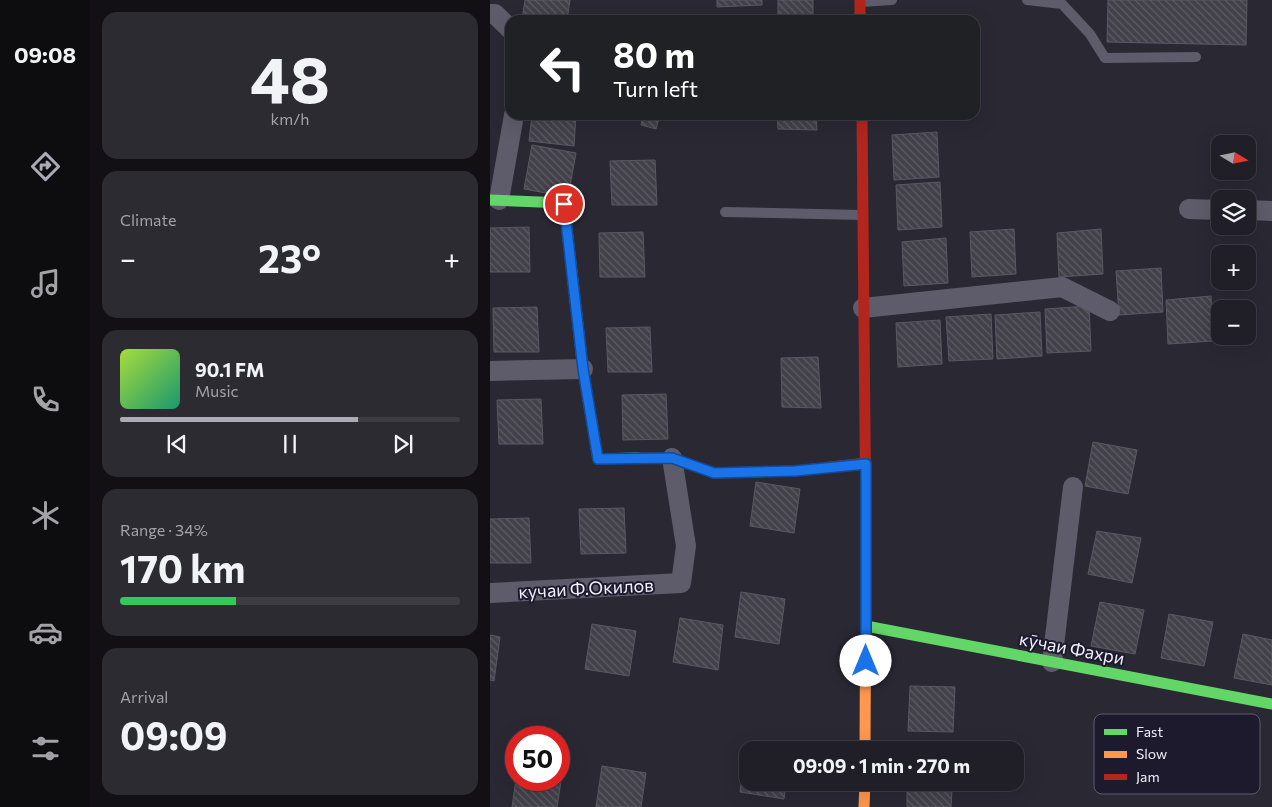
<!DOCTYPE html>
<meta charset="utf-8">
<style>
body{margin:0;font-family:Commissioner,sans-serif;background:#2d2b32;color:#f1f3f6;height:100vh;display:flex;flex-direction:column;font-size:19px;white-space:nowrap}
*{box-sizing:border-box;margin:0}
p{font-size:16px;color:#a2a2a7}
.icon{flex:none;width:28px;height:28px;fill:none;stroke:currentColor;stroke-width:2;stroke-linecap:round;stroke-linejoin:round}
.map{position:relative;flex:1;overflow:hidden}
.details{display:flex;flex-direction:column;gap:12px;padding:12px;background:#121015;width:400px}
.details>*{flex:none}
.banner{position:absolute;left:15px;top:15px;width:475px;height:105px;border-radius:15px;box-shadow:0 5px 20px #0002,0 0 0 1px #3d3c43;background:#202124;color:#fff;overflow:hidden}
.needle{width:32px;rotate:100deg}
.fabs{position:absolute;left:721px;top:135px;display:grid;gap:10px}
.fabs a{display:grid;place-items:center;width:45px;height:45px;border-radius:10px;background:#201e26;box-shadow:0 5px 20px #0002,0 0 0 1px #3d3c43;font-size:25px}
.speed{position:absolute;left:15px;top:726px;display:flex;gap:10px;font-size:25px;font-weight:700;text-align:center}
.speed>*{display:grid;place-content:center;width:65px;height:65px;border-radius:50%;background:#201e26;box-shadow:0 5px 20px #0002,0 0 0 1px #3d3c43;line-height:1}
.speed .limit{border:8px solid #d22;background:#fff;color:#111}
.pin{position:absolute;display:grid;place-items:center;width:42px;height:42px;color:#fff;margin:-21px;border:2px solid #fff;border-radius:50%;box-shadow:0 1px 5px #0007}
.me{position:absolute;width:55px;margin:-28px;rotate:0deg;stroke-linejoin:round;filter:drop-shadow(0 0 4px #0008)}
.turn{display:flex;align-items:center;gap:18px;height:105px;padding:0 25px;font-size:22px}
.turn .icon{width:65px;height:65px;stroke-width:2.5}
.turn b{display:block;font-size:35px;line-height:42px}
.big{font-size:38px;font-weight:700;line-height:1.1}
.details .widget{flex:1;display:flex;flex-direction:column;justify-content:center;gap:8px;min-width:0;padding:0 18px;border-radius:15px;background:#2d2b32}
.details .dial{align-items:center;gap:0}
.dial b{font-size:65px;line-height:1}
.song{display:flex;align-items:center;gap:15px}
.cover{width:60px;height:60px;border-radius:8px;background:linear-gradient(135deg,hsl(80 70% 55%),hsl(160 70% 35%))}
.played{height:5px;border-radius:2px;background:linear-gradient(90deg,#acaab7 70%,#3d3c43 70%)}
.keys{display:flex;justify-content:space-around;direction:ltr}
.heat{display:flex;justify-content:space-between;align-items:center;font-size:28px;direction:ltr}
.charge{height:8px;border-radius:4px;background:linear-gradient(90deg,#34c759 34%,#3d3c43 0)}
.trip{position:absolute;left:249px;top:741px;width:285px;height:50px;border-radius:15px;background:#201e26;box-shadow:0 5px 20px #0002,0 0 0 1px #3d3c43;font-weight:700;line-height:50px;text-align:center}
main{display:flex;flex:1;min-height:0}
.tab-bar{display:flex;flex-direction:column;width:90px;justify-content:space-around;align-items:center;background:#0d0c0f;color:#a2a2a7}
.tab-bar .icon{width:35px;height:35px}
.tab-bar .current{color:#acaab7}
.tab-bar b{font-size:22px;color:#f1f3f6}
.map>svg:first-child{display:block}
</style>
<main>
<nav class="tab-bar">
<b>09:08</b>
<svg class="icon current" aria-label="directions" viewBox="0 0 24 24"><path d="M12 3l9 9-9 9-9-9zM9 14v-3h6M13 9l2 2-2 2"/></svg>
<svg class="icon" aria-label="music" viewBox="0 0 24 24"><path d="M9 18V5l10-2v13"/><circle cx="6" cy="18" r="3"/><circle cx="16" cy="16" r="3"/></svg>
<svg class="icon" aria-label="phone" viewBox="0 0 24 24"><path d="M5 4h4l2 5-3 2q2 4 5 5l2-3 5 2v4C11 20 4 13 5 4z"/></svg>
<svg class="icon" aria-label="climate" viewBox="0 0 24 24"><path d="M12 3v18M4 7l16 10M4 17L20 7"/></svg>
<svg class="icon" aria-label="car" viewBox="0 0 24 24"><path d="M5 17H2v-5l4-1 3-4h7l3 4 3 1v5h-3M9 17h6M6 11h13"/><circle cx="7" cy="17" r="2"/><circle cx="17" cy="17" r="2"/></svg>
<svg class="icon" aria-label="filters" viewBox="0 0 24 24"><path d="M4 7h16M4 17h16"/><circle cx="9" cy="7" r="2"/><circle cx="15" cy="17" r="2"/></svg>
</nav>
<section class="details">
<div class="widget dial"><b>48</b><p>km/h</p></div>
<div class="widget"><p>Climate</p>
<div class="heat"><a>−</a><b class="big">23°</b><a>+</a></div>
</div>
<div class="widget">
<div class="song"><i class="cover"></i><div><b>90.1 FM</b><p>Music</p></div></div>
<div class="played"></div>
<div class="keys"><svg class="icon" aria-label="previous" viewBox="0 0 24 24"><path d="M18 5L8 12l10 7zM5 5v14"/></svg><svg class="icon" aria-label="pause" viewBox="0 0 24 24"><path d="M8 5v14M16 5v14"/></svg><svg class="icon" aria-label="next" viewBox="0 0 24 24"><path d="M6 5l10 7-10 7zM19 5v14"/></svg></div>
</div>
<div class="widget"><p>Range · 34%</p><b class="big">170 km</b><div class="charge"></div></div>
<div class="widget"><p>Arrival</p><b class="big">09:09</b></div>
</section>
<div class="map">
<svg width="782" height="807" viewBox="0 0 782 807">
<defs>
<pattern id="building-back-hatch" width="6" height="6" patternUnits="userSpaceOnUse" patternTransform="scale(1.25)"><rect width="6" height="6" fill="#42414a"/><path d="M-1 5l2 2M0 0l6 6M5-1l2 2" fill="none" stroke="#5e5d65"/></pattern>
</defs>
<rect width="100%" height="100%" fill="#2a2833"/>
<path fill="url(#building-back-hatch)" stroke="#5a5862" d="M35 0H80L77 20 32 19Z
M227 0H272V5L227 7Z
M288 0H323V20H288Z
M618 0H757L756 45 617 42Z
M42 115H86L84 146 39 141Z
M153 115H170L166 129 151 125Z
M287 115H326L327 130 288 129Z
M393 115H419V117H393Z
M447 132 449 177 404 180 402 135Z
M42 145 86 153 78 197 34 189Z
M165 160 167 205H122L120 161Z
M450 182 452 227 408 230 406 185Z
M39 227 40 272H0V228Z
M524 229 526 274 482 277 480 232Z
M611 229 613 274 569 277 567 233Z
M153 232 155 277H110L109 233Z
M456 238 458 283 414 286 412 242Z
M671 268 673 312 629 315 626 271Z
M721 296 723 341 678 344 676 300Z
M599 306 601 351 557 353 555 309Z
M47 307 49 352H4L3 308Z
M550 312 552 356 507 359 505 315Z
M501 314 503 359 459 361 456 317Z
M450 320 452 364 408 367 406 323Z
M160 327 162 372H118L116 328Z
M328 357 331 408 292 407 291 358Z
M176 394 178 439 133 440 132 395Z
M51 399 53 444H9L7 400Z
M603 442 647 450 638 494 595 486Z
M266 482 310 489 304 533 260 526Z
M134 508 136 553 91 554 89 509Z
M39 518 41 563H0V519Z
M607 531 651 538 642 583 598 574Z
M251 592 295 599 289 644 245 637Z
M610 602 654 610 645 654 601 646Z
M679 614 723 622 714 666 671 658Z
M190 618 233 625 228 670 183 662Z
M102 624 146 631 139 676 95 669Z
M753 634 782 640V685L744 678Z
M0 635 10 637 4 681 0 680Z
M420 686 465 687 463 732 418 731Z
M256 748 271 750H258V782H296L294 799 250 792Z
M112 766 156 773 151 807H106Z
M26 779 71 781 67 807H22Z
M417 789 462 790 461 807H417Z"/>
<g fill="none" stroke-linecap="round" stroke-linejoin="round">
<path stroke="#5e5b6b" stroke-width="10" d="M537 0 572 4 600 34 615 58 706 57
M371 2 402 0
M235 212 372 215"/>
<path stroke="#5e5b6b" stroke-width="20" d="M0 14H5L20 29
M9 200 24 115
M699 209 730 210
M758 210 782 211
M373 308 572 287 620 311
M0 371 93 369
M0 593 191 583 196 546 182 458
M562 662 583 487"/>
<path stroke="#63d668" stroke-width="11" d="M0 200 74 203 93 369 108 459 148 458
M376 626 782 704"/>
<path stroke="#ff974d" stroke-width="11" d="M375 750 376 534
M374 807 375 782"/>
<path stroke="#b3261e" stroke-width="11" d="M370 0V20
M372 115 376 534
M148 458H182L224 473 305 471 376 463"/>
</g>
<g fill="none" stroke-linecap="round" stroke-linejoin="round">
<g stroke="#114b97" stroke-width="12">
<path id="route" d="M74 204 93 369 108 459 182 458 224 473 305 471 376 464V661"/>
</g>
<use href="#route" stroke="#1a73e8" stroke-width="9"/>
</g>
<g text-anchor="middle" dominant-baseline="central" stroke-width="4" stroke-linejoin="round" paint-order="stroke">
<g font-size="18" fill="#f2f0fe" stroke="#1e1a2e">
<text transform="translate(96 588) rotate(-3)">кучаи Ф.Окилов</text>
<text transform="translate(582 648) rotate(11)">кӯчаи Фахри</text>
</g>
</g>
<rect x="604" y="714" width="166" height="80" rx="8" fill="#1e1a2e" stroke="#5e5a6c" stroke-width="1"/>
<rect x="614" y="729" width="23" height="6" fill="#63d668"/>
<rect x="614" y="751" width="23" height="7" fill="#ff974d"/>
<rect x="614" y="774" width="23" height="6" fill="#b3261e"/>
<g font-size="14" fill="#f2f0fe">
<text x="646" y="737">Fast</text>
<text x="646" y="759">Slow</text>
<text x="646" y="782">Jam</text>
</g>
</svg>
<div class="fabs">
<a><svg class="needle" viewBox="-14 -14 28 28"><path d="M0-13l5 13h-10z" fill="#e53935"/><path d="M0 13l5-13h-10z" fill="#a2a2a7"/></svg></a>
<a><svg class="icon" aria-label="layers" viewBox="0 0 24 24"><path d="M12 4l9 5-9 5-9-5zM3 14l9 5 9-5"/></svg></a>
<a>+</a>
<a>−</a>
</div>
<div class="speed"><div class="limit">50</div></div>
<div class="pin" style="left:74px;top:204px;background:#d93025"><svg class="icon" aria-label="arrive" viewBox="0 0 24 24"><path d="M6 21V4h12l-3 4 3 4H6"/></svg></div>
<svg class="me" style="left:376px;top:661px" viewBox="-20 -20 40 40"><circle r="19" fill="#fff"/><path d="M0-13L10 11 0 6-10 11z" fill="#1a73e8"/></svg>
<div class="trip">09:09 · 1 min · 270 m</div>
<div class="banner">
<div class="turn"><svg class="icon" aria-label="left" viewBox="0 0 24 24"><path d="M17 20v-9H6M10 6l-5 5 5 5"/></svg><div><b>80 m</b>Turn left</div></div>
</div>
</div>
</main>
